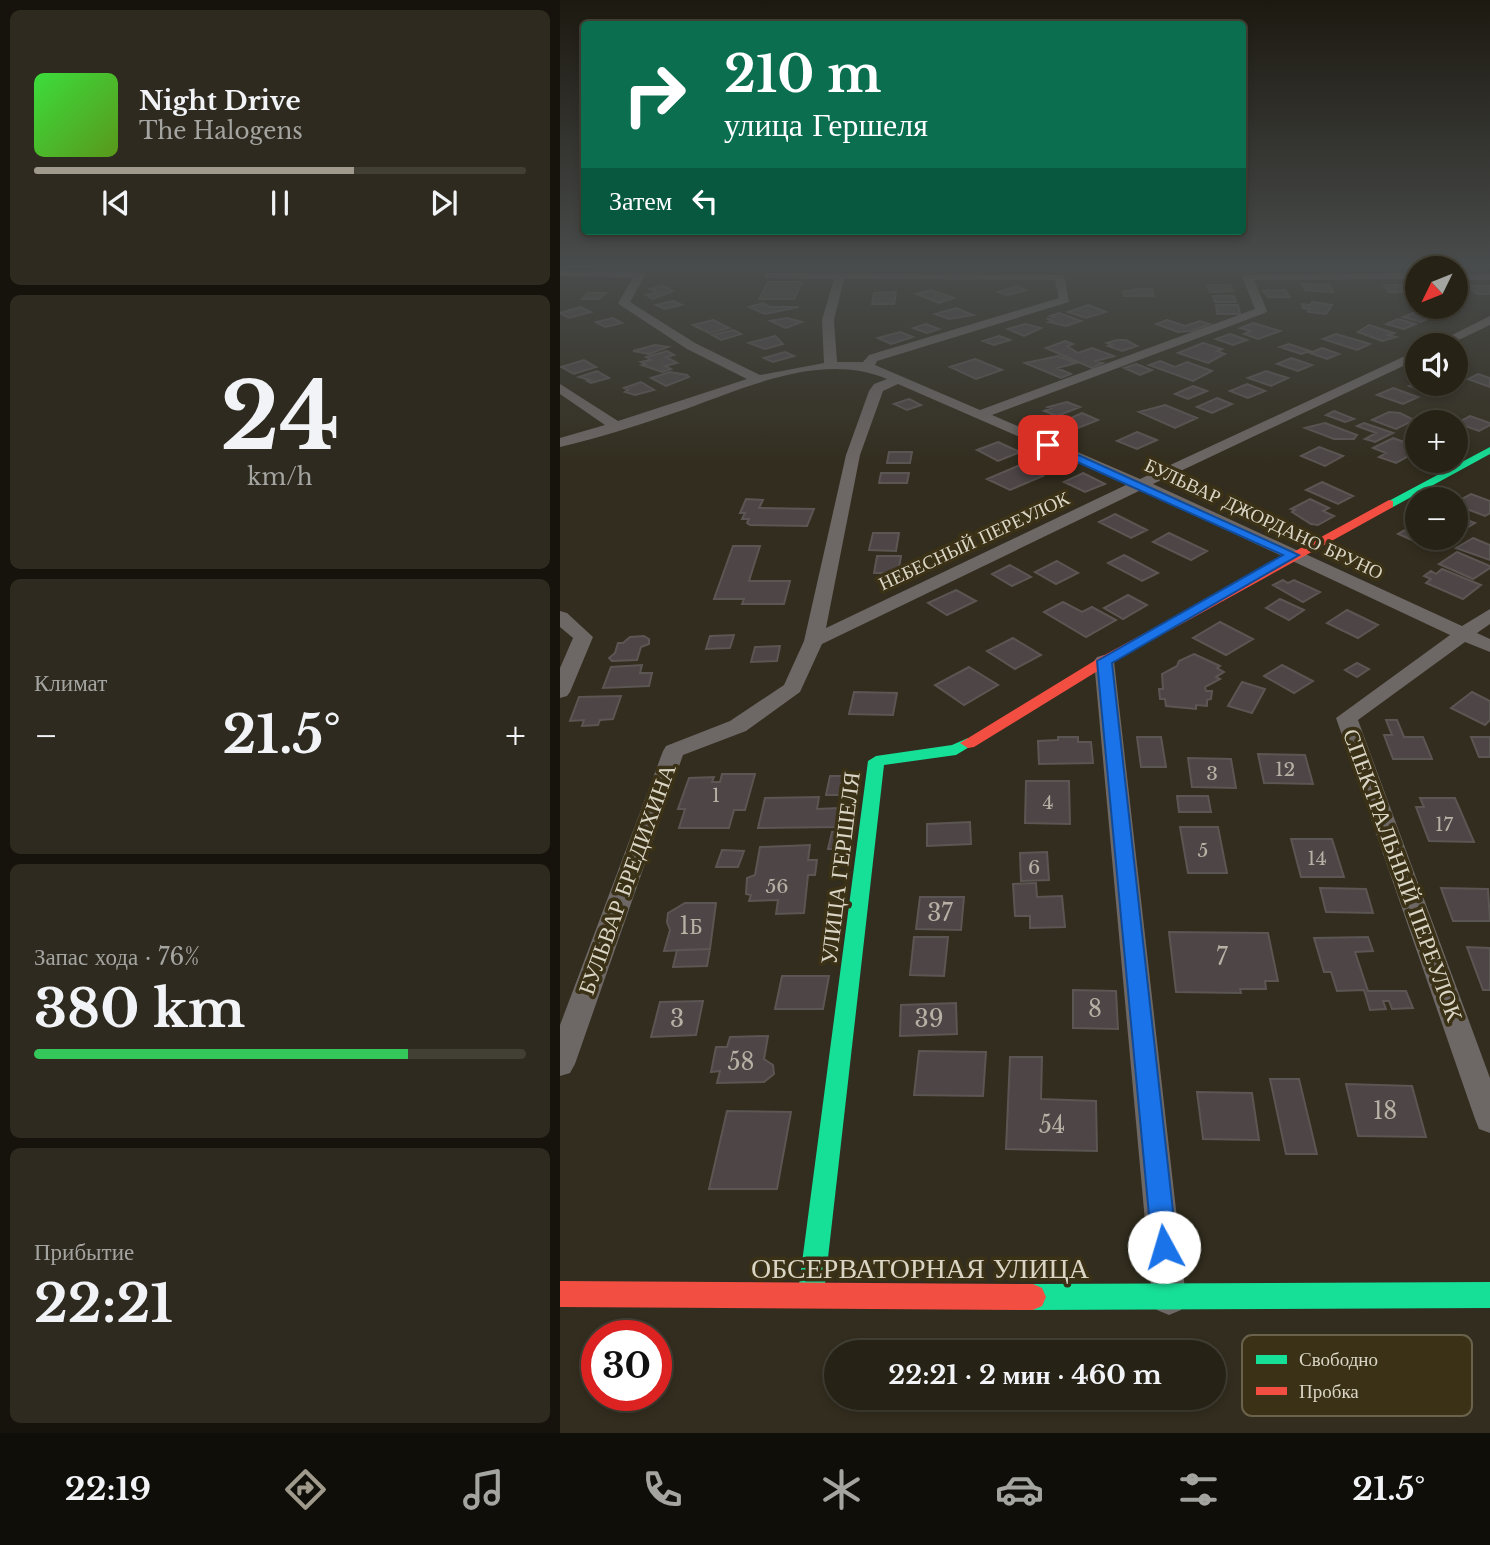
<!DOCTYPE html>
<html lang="ru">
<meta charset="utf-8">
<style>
body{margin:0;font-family:"Libre Baskerville",serif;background:#2e2a1f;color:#f1f3f6;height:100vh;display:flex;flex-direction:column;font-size:26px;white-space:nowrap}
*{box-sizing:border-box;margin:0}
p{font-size:23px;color:#a4a4a1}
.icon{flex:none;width:38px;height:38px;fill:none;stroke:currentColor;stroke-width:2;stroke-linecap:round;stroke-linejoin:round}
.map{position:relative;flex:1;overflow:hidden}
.panel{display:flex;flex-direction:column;gap:10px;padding:10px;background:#15130c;width:560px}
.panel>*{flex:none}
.guide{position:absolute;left:21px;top:21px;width:665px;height:214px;border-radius:7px;box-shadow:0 4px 10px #0003,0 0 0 2px #423f35;background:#0b6e4f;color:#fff;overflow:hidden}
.needle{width:46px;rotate:227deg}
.fabs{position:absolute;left:845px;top:256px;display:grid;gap:14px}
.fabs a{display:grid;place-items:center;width:63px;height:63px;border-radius:50%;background:#262216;box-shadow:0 4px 10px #0003,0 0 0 2px #423f35;font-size:35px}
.speed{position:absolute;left:21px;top:1320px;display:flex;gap:14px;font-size:35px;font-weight:700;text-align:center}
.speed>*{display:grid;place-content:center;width:91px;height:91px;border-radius:50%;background:#262216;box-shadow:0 4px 10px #0003,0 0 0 2px #423f35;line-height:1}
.speed .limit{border:10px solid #d22;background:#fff;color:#111}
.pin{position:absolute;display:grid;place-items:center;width:60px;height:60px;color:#fff;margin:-30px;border-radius:14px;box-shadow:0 4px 10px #0006}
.me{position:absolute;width:77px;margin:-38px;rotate:354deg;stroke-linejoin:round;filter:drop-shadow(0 0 5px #0008)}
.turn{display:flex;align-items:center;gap:24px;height:147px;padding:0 28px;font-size:32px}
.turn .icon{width:91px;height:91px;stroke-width:2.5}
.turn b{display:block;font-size:49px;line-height:60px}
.then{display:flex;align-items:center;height:66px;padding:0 28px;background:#0003;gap:14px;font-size:26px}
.big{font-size:52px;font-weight:700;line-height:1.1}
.panel .card{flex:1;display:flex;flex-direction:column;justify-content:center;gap:10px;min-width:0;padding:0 24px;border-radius:10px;background:#2e2a1f}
.panel .dial{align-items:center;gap:0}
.dial b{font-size:91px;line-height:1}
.song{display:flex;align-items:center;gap:21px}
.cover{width:84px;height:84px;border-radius:10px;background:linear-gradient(135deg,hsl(120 70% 55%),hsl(90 70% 35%))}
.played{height:7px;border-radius:4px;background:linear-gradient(90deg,#9f9a8b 65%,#423f35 65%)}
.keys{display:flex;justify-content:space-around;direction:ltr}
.heat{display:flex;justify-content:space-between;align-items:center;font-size:38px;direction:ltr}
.charge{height:10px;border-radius:5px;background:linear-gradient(90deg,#34c759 76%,#423f35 0)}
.trip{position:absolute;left:264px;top:1340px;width:402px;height:70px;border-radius:35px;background:#262216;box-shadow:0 4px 10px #0003,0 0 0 2px #423f35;font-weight:700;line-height:70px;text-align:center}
.menu{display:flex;height:112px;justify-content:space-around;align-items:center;background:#0f0e09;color:#a4a4a1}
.menu .icon{width:49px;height:49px}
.menu .current{color:#9f9a8b}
.menu b{font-size:32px;color:#f1f3f6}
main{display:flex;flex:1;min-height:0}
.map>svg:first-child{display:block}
</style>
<main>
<section class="panel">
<div class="card">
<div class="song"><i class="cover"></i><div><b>Night Drive</b><p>The Halogens</p></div></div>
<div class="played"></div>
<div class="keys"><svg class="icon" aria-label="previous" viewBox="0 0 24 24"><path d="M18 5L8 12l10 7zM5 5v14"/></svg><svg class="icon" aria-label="pause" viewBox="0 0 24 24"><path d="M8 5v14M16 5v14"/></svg><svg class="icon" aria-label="next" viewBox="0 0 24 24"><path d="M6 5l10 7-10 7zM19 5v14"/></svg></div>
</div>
<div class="card dial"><b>24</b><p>km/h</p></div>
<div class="card"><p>Климат</p>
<div class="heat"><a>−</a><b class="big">21.5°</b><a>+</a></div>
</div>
<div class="card"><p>Запас хода · 76%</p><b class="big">380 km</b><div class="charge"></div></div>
<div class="card"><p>Прибытие</p><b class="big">22:21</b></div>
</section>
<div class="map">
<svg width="930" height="1433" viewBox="0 0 930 1433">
<rect width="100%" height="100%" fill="#322d1e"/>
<path fill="#4e4646" stroke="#5b5553" stroke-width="2" d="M208 282H242L234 299H199Z
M742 284 769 285 773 292 745 290Z
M647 285H670L674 291 650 292Z
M824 285H844L851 292H829Z
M103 286 113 291 93 299 86 295 97 293 90 289Z
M456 286 466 290 448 295 438 292Z
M909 286H930V294H917Z
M574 289H592L594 296H564L563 291H575Z
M371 290 394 298 379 303 356 294Z
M725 290 730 297H708L703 291Z
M336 292 334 304H312L314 293Z
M28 293H46L39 299H22Z
M653 296H674L676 302H655Z
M113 301 122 305 105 309 96 305Z
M752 302 772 305 766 314 748 312 749 309 743 308 742 304 750 305Z
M203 303 210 307H239L205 314 189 307Z
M528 305 546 312 526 318 508 312Z
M656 305H678L680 314H657Z
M868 306H879L891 310 879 315 860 309Z
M20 307 31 312 9 318 0 313Z
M396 308 413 315 389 319 375 314Z
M855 312 872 317 861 322 843 317Z
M499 313 521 321 506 326 489 322 492 321 488 319 494 317 490 316Z
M52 318 62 323 45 327 36 322Z
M227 318 242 322 226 328 210 321Z
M838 319 856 324 844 329 826 324Z
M153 320 169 328 149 333 133 325Z
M607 320 625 326 640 321 650 324 632 331 618 332 596 324Z
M693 323 720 331 698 339 684 334 691 331 680 328Z
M366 324 379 329 367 333 353 328Z
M465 324 481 328 464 336 448 329Z
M809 325 834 333 828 335 836 337 822 341 798 332Z
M173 330 181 334 161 340 152 335Z
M340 332 353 337 331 344 318 338Z
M670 334 687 340 673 345 656 339Z
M776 334 810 344 797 350 763 339Z
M215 336 223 344 205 349 189 343Z
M439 336 450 340 434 345 423 341Z
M557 340H566L577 346 562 351 548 346 552 345 547 343Z
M505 341 513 344 507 346 518 353 532 348 554 356 536 361 543 363 532 368 486 348Z
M643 343 662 349 657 351 665 354 648 363 618 353Z
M729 344 750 351 741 354 720 347Z
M95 345 108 347 89 354 73 351Z
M762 348 779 354 767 359 750 353Z
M107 351 114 355 106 357 117 363 105 366 111 369 102 372 82 365 85 364 81 362 91 360 86 357Z
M225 352 234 356 213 362 204 358Z
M498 356 516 363 497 368 511 374 501 378 465 363Z
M731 358 752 365 738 371 717 364Z
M415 359 442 370 416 379 390 367Z
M24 360 36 367 14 374 1 367Z
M600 361 615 367 627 362 652 371 633 381 589 365Z
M576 364 592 370 580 375 564 368Z
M37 371 49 378 31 383 27 381 30 380 19 377Z
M706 371 728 378 711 386 688 378Z
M110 372 127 375 129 377 106 386 91 378Z
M918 374 930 378V387L908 379Z
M81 382 94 390 75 395 65 392 68 390 64 388Z
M858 382V383H887L867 393 849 386Z
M687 384 705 391 688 398 670 391Z
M633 386 647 391 628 399 615 394Z
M833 388 858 397 843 404 817 395Z
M657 398 672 404 652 413 637 407Z
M349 399 361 405 347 410 334 404Z
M507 402 520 407 497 416 484 411 491 408 488 407Z
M605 405 637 418 615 428 579 412Z
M774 411 794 419 785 422 766 415Z
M829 412 840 413 854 420 836 429 812 420Z
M522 413 538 420 518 428 502 422Z
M910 416 930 423V425L919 431 897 423Z
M765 423 797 435 794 439H774L745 428Z
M804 423 833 433 815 442 805 439 816 433 797 426Z
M577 432 597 440 577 449 557 441Z
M833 438 858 447V451L836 463 819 457 826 453 813 448Z
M438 442 460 452 438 461 417 450Z
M759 447 783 456 765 466 741 456Z
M329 452H352L350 463H327Z
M481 453 492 458 472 467 461 461Z
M460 465 483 476 450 490 427 479Z
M321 473H349L347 483H319Z
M523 473 545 484 525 492 504 482Z
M762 482 793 496 778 504 746 490Z
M911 494 930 501V513L925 516 896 505V502Z
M186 499 203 500 199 508 254 509 247 526 190 525 187 523 189 519H182L185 513H180Z
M750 499 769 508 763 511 774 516 758 525 751 524 732 512 735 510 731 509Z
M555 514 587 530 571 538 539 522Z
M896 516 915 523 898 533 896 532Z
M854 525 858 527V537H883L868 547 838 534Z
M313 533H339L336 551 309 550Z
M609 533 647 551 631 560 593 542Z
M913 538 930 545V560L896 548Z
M173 546H200L189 581H230L224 604H182L184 599H154Z
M897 552 930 566V568L913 579 879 564Z
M564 555 598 573 582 581 548 563Z
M317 556H341L338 573H314Z
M497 561 518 573 496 584 475 572Z
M450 565 471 577 452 586 432 574Z
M882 569 921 585 903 599 866 583 871 579 864 576 871 571 876 574Z
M723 580 728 583 734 580 760 592 743 602 713 585Z
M396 590 416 601 387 615 368 603Z
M568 595 587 605 563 619 544 608Z
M720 599 744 610 729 620 706 608Z
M503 602 522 612 532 607 556 620 526 637 484 612Z
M787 610 818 625 798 638 767 623Z
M660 622 693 639 666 655 633 638Z
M174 635 170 648 146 649 150 636Z
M84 636 89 639V644L81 647 77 660 52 661 49 658 55 653 58 643H63L70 637Z
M453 638 481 655 455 669 427 651Z
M220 646 217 661 191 662 195 647Z
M634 654 660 666 657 668 664 672 656 677 660 679 645 687 646 691H652L651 699 647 700V706L636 705V709L606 706 605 699H600L599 689H603L602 674 617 666 619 661Z
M797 663 809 669 797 677 785 670Z
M82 665 80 673H92L89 686 43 688 51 667Z
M722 665 753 681 734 693 704 676Z
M409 667 438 685 404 705 375 685Z
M682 682 705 689 692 713 668 706Z
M294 692 337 693 333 715 289 714Z
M912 692 930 701V720L925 725 891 708Z
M61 696 53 719 40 720 38 725 22 726 24 720 10 721 19 697Z
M826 720H837L844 737H863L872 759H833L824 735H832Z
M498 737H518V742H531L533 763 479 764 478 741 498 740Z
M577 737H601L606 767H581Z
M911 737H930V757H919Z
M698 754 745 755 753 784 704 783Z
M628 758 671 759 676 788 632 787Z
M162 774H195L185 810H174L169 828H119L125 809H118L129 778 154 777 152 782H160Z
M270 776H288L286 795H266Z
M466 781H509L510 824 465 823Z
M617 796H648L651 812H619Z
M259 797 257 809 279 808 276 827 198 828 205 798Z
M860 798H895L914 842 869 841 856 807H864Z
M410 822 411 844 367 846V824Z
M620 827H658L667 873H628Z
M272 832H292L290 849H268Z
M731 839H772L784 877H741Z
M250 845 248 860H257L255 875H248L244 913 216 914 218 900 189 901 191 895 186 894 187 878 195 875 200 847Z
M162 850 184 851 178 867H156Z
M487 852 489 880 461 881 460 853Z
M476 883 477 897 502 896 505 927 470 928V916H455L453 884Z
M760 888 806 889 813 913 766 912Z
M881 888 928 889 930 921H893Z
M360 897H404L401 930 356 929Z
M125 903H156L150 949 104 951 110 930 107 922 108 913Z
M609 932 708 933 718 981H705L706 989H680L681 993 616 992Z
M354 937H388L384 976 350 975Z
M808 937 813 951 795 952 808 991H846L853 1008 832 1009 829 1001H823L826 1009 810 1010 804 990 777 991 771 972H764L754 938Z
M907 947 930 948V990H923Z
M150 949 147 966 113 967 117 950Z
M222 976H269L263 1009H215Z
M513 990 556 991 558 1029 513 1028Z
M143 1001 136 1035 91 1037 100 1002Z
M396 1003 397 1034 340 1036 341 1005Z
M208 1036 204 1059 213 1065 214 1074 204 1082 157 1083 160 1071 151 1072 156 1047H167L170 1037Z
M359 1051 426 1052 423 1096 354 1095Z
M450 1057H482L481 1099 536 1101 537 1151 446 1149Z
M710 1079H739L757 1154H726Z
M786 1084 852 1086 866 1137 798 1136Z
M637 1092 692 1093 699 1140 643 1139Z
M167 1111 231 1112 217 1189H149Z"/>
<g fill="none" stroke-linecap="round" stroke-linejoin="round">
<path fill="#6d6765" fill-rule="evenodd" d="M0 270 84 273 85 275 70 302 135 343 200 375 264 363 262 320 274 279 209 278 205 277V273L504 275 509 302 317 361 315 365 420 410 695 309 682 277 683 275 858 273V279L694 280 707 311 705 313 432 415 580 479 858 350V359L593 484 902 626 930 609V624L917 633 930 639V652L905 642 798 720 930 1078V1133L919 1129 915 1119 776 718 890 635 581 490 262 644 240 692 186 731 123 755 15 1064 10 1073 0 1076V1025L103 751 106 746 170 721 224 685 244 641 286 455 309 391 314 384 327 379C259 350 179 391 114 413 77 426 38 438 0 447V438L45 425 0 394V384L58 421 187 379 127 349 60 305 58 303 73 278 0 276ZM284 279 495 280 499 298 309 355 303 362H277L274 320ZM338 384 568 484 266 628 300 455 323 391Z
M896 274H930V280H896Z
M930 316V325L888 345H872Z
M0 611 7 613 33 637 10 692 7 696 0 698V668L13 638 0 627Z
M544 655 551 657 554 661 626 1298 621 1310 609 1315 597 1310 592 1298 534 661 537 657Z"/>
<path fill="#16e098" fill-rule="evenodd" d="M930 447V454L833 507 829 508 823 504Z
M408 738 416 743 396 755 324 765 264 1293 260 1302 251 1306 242 1302 238 1293 308 761 316 756 392 745Z
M930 1282V1308L473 1310 464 1306 460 1297 464 1288 473 1284Z"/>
<path fill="#f24e42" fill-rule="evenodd" d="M829 500 833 501V507L549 664 414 747 408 748 400 743 539 658Z
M0 1281 473 1284 482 1288 486 1297 482 1306 473 1310 0 1307Z"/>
</g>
<linearGradient id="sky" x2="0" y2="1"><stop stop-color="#1c1910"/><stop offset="0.57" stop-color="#494c4c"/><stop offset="1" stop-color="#494c4c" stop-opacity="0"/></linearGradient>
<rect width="930" height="467" fill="url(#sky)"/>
<path fill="#1a73e8" stroke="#114b97" stroke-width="2" d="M484 443H492L739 555 552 663 617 1247 613 1256 604 1259 595 1256 592 1247 537 661 723 555 484 447Z"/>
<g text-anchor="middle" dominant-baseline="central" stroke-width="7" stroke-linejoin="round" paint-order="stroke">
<g font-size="19" fill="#dad5c5" stroke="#3a3116">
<text transform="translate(704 519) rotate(25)">БУЛЬВАР ДЖОРДАНО БРУНО</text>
<text transform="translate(414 541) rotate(-25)">НЕБЕСНЫЙ ПЕРЕУЛОК</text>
</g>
<g font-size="19" fill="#b7b1a5">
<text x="725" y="769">12</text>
<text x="652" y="773">3</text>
<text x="156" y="795">1</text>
<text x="488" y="802">4</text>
<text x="884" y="824">17</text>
<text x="643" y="850">5</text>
<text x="757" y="858">14</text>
<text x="474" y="867">6</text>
<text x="217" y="886">56</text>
</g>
<g font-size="23" fill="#dad5c5" stroke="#3a3116">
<text transform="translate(280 868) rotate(-83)">УЛИЦА ГЕРШЕЛЯ</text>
<text transform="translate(843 875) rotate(70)">СПЕКТРАЛЬНЫЙ ПЕРЕУЛОК</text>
<text transform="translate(67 879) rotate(-70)">БУЛЬВАР БРЕДИХИНА</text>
</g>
<g font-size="23" fill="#b7b1a5">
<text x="380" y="913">37</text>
<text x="131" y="926">1Б</text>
<text x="662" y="957">7</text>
<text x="535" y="1009">8</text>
<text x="117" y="1019">3</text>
<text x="369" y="1019">39</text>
<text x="181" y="1062">58</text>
<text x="825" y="1111">18</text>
<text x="492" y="1125">54</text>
</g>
<g font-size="28" fill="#dad5c5" stroke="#3a3116">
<text x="360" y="1268">ОБСЕРВАТОРНАЯ УЛИЦА</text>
</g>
</g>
<rect x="682" y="1335" width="230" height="81" rx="10" fill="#3a3116" stroke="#6a624b" stroke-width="2"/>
<rect x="696" y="1355" width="31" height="9" fill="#16e098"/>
<rect x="696" y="1387" width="31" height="8" fill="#f24e42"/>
<g font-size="19" fill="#dad5c5">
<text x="739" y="1366">Свободно</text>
<text x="739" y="1398">Пробка</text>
</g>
</svg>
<div class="fabs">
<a><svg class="needle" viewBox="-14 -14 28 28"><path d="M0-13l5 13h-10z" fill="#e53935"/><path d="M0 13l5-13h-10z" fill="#a4a4a1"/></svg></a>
<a><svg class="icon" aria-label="sound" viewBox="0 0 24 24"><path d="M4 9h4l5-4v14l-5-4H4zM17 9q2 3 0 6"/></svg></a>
<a>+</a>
<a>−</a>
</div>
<div class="speed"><div class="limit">30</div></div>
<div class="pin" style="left:488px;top:445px;background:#d93025"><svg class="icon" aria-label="arrive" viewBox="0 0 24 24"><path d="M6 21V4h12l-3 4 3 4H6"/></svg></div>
<svg class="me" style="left:604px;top:1247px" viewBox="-20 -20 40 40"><circle r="19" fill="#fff"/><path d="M0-13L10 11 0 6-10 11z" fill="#1a73e8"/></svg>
<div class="trip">22:21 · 2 мин · 460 m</div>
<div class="guide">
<div class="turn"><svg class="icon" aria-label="right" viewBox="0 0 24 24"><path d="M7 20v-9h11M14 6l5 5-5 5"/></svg><div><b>210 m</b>улица Гершеля</div></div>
<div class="then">Затем<svg class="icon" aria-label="left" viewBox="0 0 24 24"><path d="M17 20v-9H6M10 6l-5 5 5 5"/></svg></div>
</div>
</div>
</main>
<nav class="menu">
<b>22:19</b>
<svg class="icon current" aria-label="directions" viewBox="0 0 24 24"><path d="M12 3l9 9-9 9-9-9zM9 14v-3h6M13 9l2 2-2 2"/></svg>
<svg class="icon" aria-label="music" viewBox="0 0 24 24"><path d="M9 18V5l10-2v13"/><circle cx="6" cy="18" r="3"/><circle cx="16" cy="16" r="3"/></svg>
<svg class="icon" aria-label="phone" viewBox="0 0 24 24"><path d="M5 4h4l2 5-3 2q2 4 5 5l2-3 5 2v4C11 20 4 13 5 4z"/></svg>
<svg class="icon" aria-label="climate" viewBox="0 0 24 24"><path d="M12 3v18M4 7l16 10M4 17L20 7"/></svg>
<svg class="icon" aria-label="car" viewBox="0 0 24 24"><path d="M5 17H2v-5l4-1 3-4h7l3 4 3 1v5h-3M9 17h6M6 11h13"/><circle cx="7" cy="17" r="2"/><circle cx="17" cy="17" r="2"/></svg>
<svg class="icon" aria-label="filters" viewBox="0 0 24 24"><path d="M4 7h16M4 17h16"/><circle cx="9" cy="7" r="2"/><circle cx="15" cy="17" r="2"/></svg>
<b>21.5°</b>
</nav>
